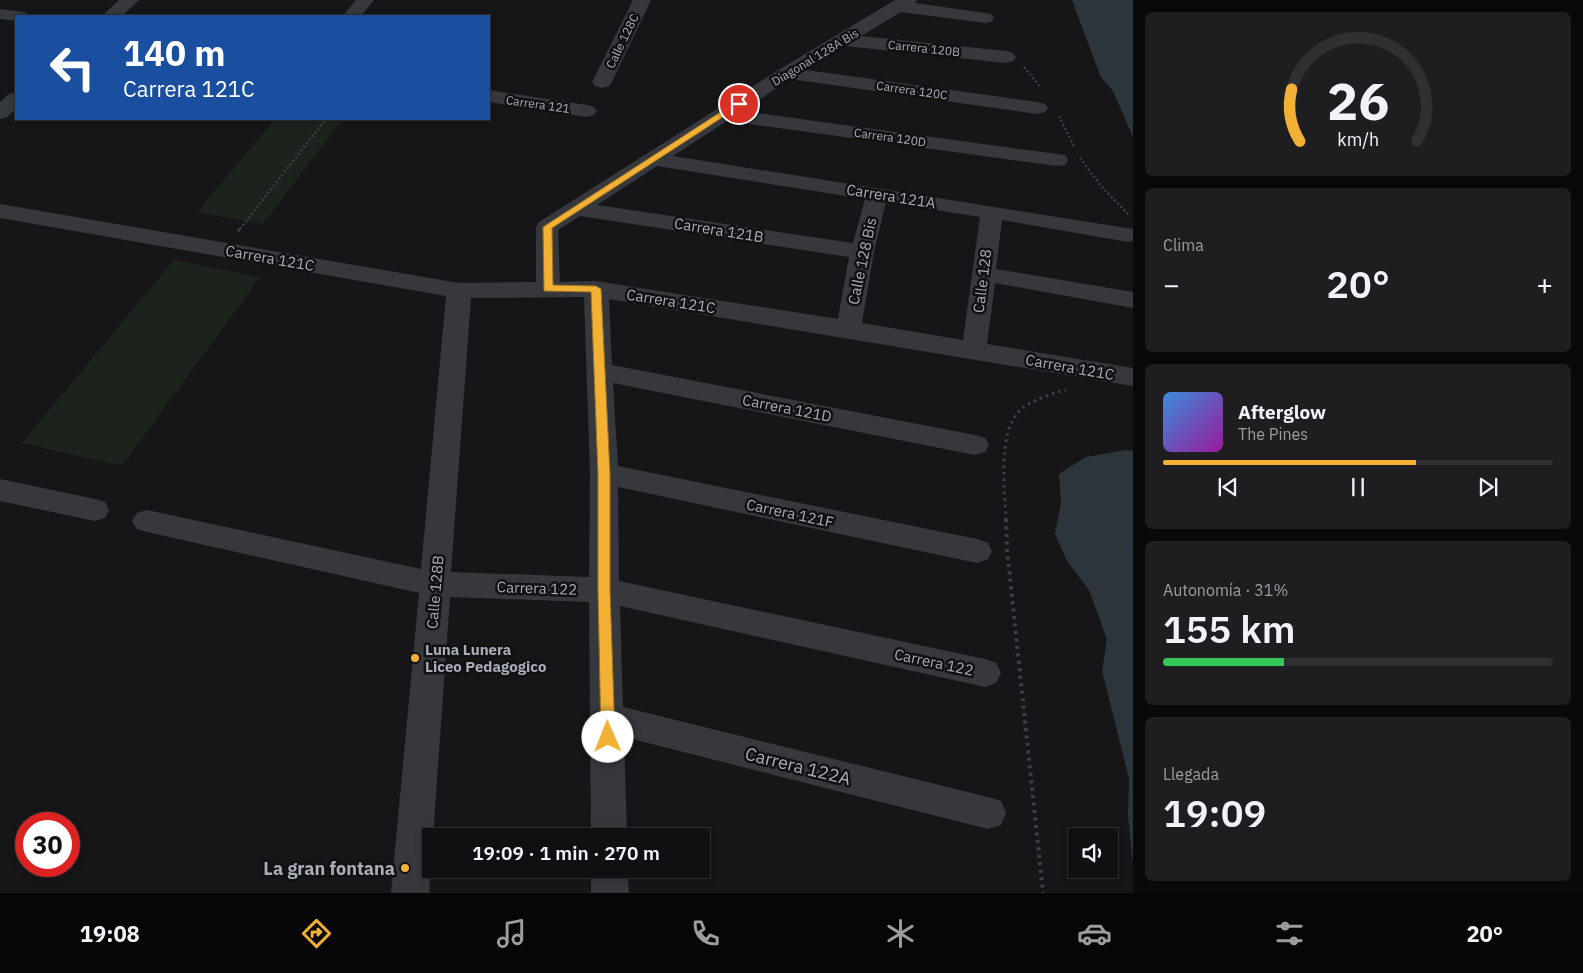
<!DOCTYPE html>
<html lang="es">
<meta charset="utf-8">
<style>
body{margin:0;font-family:"IBM Plex Sans",sans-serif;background:#1e1e20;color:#f1f3f6;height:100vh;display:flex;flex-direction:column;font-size:19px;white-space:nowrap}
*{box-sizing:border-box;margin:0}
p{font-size:16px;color:#9c9d9f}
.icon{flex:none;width:28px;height:28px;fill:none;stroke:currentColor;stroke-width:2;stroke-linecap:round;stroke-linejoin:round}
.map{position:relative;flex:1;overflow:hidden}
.drawer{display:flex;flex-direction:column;gap:12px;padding:12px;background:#09090a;width:450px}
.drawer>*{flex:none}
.hud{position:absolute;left:15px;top:15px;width:475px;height:105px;border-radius:0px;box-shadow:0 2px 8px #0003,0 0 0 1px #303032;background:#1a4fa0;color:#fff;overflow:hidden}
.buttons{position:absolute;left:1068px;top:828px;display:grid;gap:10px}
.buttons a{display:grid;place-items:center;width:50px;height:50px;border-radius:0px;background:#101012;box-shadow:0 2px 8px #0003,0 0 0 1px #303032;font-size:25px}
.speed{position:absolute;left:15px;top:812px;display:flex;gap:10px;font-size:25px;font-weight:700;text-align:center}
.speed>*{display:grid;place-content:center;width:65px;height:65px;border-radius:50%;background:#101012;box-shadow:0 2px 8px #0003,0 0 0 1px #303032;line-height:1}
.speed .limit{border:8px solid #d22;background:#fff;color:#111}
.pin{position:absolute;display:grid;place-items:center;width:42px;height:42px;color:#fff;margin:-21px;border:2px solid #fff;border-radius:50%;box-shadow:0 1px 5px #0007}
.me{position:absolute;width:55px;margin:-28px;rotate:359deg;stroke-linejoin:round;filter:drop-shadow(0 0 4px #0008)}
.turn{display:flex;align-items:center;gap:18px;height:105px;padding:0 25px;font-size:22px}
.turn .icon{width:65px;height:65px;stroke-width:2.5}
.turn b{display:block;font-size:35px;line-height:42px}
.big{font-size:38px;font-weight:600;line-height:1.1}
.drawer .widget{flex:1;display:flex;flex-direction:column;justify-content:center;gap:8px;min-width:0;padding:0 18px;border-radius:8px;background:#1e1e20}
.drawer .dial{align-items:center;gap:0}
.dial svg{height:130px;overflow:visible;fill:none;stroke:#303032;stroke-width:7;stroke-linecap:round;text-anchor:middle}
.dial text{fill:#f1f3f6;stroke:none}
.song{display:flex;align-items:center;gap:15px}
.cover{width:60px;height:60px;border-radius:8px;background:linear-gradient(135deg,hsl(210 70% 55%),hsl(300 70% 35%))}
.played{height:5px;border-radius:2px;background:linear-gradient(90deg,#f2b134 65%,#303032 65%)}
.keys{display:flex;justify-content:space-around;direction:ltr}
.heat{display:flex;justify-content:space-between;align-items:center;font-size:28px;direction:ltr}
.charge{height:8px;border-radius:4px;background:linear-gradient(90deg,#34c759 31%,#303032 0)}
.trip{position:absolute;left:422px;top:828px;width:288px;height:50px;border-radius:0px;background:#101012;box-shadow:0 2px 8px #0003,0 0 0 1px #303032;font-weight:600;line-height:50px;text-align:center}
.dock{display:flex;height:80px;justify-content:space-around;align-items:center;background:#060607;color:#9c9d9f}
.dock .icon{width:35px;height:35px}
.dock .active{color:#f2b134}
.dock b{font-size:22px;color:#f1f3f6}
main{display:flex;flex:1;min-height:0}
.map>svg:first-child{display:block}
</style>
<main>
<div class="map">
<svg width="1133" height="893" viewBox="0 0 1133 893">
<rect width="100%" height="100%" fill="#161618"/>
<path fill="#1c231d" d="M275 119H343L263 224 197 212Z
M174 260 260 277 122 466 22 443Z"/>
<path fill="#2c353c" d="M1072 0H1133V137L1113 91 1101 77 1095 62Z
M1125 450 1133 451V865L1128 816 1129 779 1102 671 1107 639 1089 590 1067 561 1055 534 1061 503 1059 474 1086 457Z"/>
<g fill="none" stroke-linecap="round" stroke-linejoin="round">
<path stroke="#3d3f44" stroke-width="2.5" stroke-dasharray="2 2.5" stroke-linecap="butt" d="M1024 67 1041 88
M1059 116 1074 146
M1080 158 1101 186 1128 214
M240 229 326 119"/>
<path stroke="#3d3f44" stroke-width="3" stroke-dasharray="2.5 4" stroke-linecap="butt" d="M238 231 241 227
M1006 520C1005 491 997 433 1020 410 1030 401 1053 393 1066 390"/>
<path stroke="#3d3f44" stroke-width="4" stroke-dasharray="3 4.5" stroke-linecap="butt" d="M1006 519 1007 549 1043 893"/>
<path fill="#37383d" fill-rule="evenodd" d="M119 0H139L122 16H102Z
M356 0H374L361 16H343Z
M633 0H651L612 82 609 86 602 88 595 86 592 82Z
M895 0H917L915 3 985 13 991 14 994 18 991 22 985 23 901 12 861 36 1006 51 1013 53 1016 57 1013 61 1006 63 845 46 806 70 1038 102 1045 104 1048 108 1045 112 1038 114 790 79 742 111 1057 154 1065 155 1068 160 1065 165 1057 166 727 121 673 156 1133 229V241L1128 242 1002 220 996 269 1133 292V308L995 283 987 344 1133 368V386L609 299 612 365 975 435 985 438 989 445 985 452 975 455 613 383 618 466 977 539 988 543 992 551 988 559 977 563 618 487 619 581 985 659 996 663 1001 673 996 683 985 687 620 606 623 707 988 797 1001 801 1006 813 1001 825 988 829 624 737 627 836H591L589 602 450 597 429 893H391L419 593 147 532 137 529 132 521 137 513 147 510 421 569 446 296 0 218V204L459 283 536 282V227L539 222 780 69ZM657 166 865 199 853 243 597 205ZM886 202 980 217 963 340 862 323 874 252ZM580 216 849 257 838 319 596 281 560 282 558 230ZM584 297 590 474 589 577 451 572 471 298Z
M0 9 25 12 28 16H16V21L0 19Z
M489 90 587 105 594 107 597 111 594 115 587 117 489 102Z
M16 92V109L7 117 0 119V102L9 94Z
M0 479 95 499 105 502 109 510 105 518 95 521 0 501Z
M591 869H627L629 893H591Z"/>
</g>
<path fill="#f2b134" stroke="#9d7322" d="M736 102 743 104 552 228 553 285 596 286 601 289 610 474V590L615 737 613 742 608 744 603 742 601 737 598 590V474L591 292 544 291 543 227Z"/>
<g fill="#f2b134" stroke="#111113" stroke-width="2">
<circle cx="415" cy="658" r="5"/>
<circle cx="405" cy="868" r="5"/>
</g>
<g text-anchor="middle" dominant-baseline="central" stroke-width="5" stroke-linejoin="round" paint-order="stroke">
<g font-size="12" fill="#a8adb8" stroke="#111113">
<text transform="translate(622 41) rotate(-64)">Calle 128C</text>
<text transform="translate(924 48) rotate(6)">Carrera 120B</text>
<text transform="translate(815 57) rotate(-31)">Diagonal 128A Bis</text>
<text transform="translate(912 90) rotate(8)">Carrera 120C</text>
<text transform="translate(538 104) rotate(8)">Carrera 121</text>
<text transform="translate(890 137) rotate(8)">Carrera 120D</text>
</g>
<g font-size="15" fill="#a8adb8" stroke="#111113">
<text transform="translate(891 196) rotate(9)">Carrera 121A</text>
<text transform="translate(719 230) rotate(9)">Carrera 121B</text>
<text transform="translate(270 258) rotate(10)">Carrera 121C</text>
<text transform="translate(862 261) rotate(-78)">Calle 128 Bis</text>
<text transform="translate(982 281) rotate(-83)">Calle 128</text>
<text transform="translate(671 301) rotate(9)">Carrera 121C</text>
<text transform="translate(1070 367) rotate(10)">Carrera 121C</text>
<text transform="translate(787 408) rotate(11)">Carrera 121D</text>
<text transform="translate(790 513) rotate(12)">Carrera 121F</text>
<text transform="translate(537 588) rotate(2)">Carrera 122</text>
<text transform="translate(435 592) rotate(-85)">Calle 128B</text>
<text transform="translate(934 662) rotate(12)">Carrera 122</text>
</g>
<g font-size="15" font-weight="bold" fill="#a8adb8" stroke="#111113" text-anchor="start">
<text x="425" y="649">Luna Lunera<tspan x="425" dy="17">Liceo Pedagogico</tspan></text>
</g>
<g font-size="18" fill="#a8adb8" stroke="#111113">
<text transform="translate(798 766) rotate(14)">Carrera 122A</text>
</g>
<g font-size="18" font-weight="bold" fill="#a8adb8" stroke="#111113" text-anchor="end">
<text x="395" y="868">La gran fontana</text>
</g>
</g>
</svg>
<div class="buttons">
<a><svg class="icon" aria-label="sound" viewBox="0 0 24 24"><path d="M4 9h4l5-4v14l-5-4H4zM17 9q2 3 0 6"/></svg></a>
</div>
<div class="speed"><div class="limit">30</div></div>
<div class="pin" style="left:739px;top:104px;background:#d93025"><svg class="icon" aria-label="arrive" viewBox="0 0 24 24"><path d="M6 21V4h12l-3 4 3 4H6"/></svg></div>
<svg class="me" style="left:608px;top:737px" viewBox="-20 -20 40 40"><circle r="19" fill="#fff"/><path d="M0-13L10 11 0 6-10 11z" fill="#f2b134"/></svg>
<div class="trip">19:09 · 1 min · 270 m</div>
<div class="hud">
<div class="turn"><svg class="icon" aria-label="left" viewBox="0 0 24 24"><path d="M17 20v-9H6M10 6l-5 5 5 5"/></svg><div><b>140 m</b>Carrera 121C</div></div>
</div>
</div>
<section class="drawer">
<div class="widget dial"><svg viewBox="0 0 100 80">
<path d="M14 69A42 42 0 1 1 86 69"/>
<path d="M14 69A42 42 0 0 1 9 37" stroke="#f2b134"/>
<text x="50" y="56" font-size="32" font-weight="700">26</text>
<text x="50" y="72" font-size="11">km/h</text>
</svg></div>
<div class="widget"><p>Clima</p>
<div class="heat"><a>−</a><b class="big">20°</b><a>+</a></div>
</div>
<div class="widget">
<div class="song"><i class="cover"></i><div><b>Afterglow</b><p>The Pines</p></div></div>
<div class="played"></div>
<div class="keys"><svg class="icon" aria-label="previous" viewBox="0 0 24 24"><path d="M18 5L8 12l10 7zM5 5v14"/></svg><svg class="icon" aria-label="pause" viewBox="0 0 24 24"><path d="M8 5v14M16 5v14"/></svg><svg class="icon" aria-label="next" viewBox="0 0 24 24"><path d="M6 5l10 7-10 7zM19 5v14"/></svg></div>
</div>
<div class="widget"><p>Autonomía · 31%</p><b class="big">155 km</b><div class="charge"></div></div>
<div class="widget"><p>Llegada</p><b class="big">19:09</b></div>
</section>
</main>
<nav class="dock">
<b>19:08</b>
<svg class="icon active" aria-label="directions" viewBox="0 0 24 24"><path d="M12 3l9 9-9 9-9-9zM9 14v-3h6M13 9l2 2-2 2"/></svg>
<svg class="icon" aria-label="music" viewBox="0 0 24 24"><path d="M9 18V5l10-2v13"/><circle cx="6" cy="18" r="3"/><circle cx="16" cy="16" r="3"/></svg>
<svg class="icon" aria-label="phone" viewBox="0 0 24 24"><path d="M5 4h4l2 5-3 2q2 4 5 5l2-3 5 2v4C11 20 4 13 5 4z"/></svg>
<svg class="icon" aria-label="climate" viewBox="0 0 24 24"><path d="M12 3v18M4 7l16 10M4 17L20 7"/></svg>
<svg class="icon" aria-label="car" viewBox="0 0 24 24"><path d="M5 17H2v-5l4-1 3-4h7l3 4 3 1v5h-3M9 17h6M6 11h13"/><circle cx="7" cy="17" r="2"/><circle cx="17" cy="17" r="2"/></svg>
<svg class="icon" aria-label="filters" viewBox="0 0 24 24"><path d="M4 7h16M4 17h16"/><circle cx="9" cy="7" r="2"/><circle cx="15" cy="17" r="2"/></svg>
<b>20°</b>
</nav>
